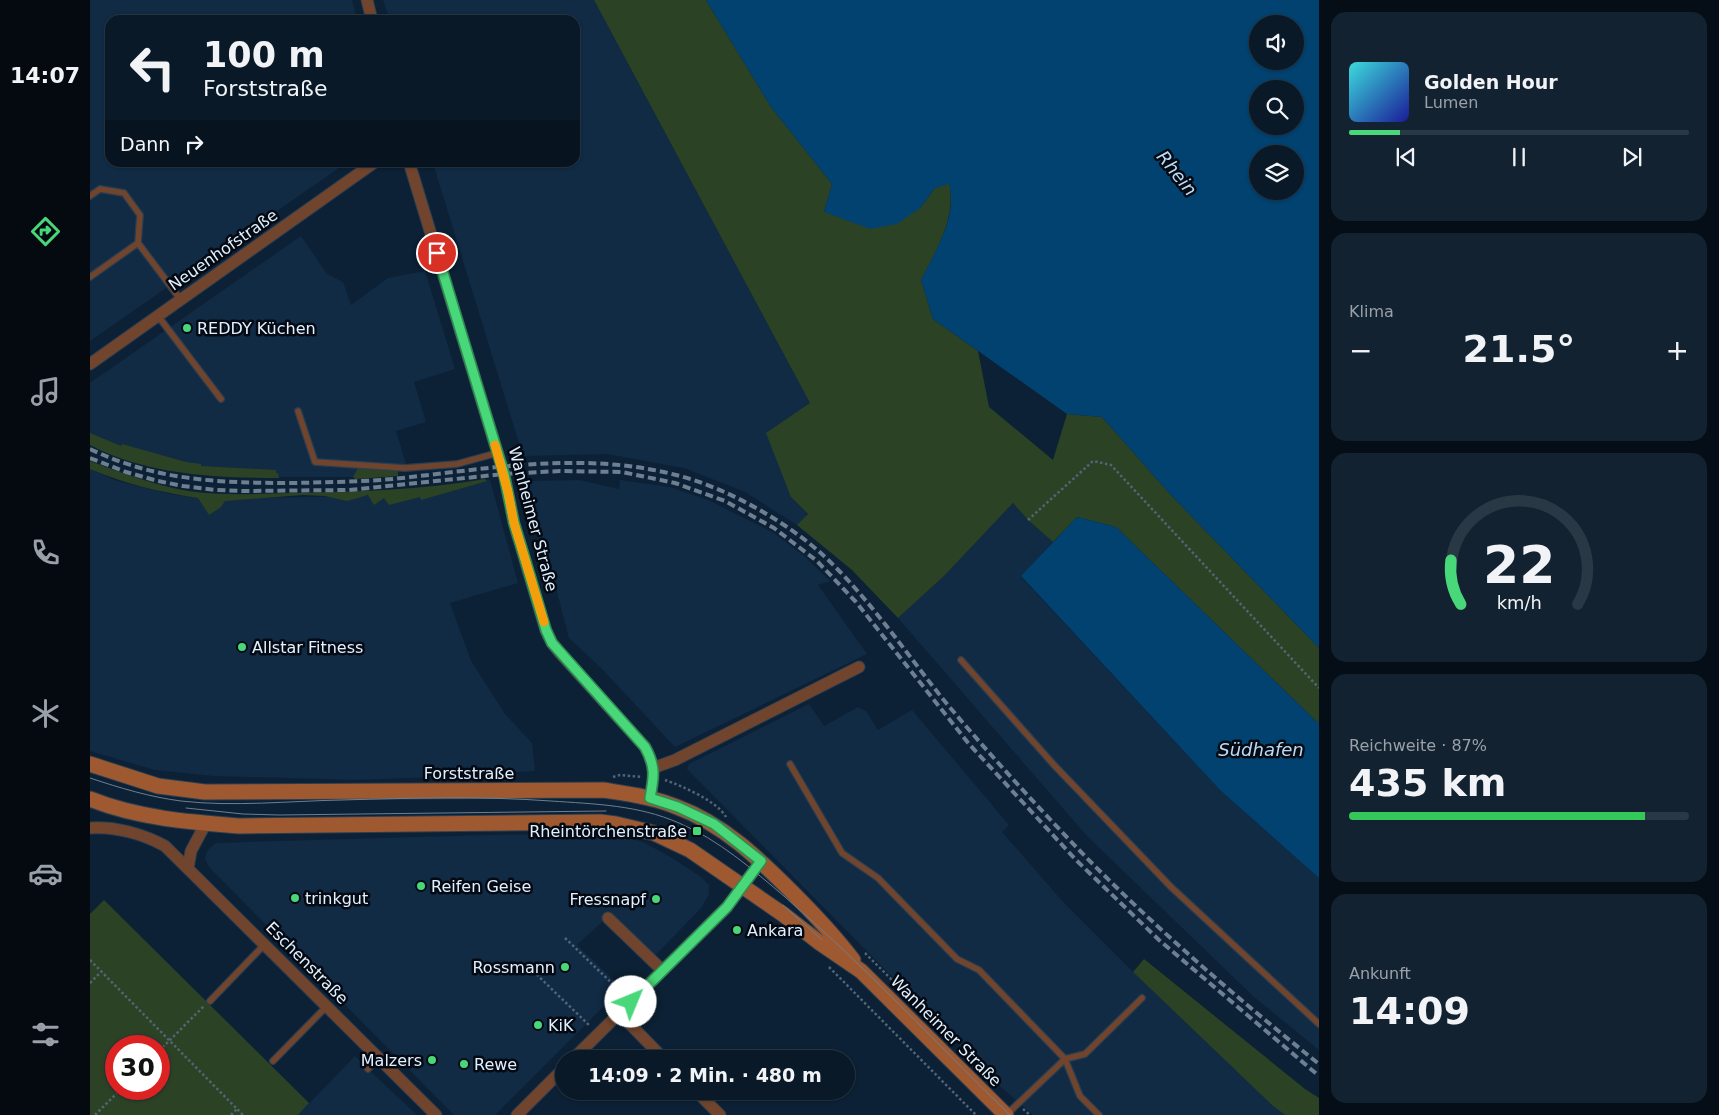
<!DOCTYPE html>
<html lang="de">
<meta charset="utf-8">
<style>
body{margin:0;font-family:"DejaVu Sans",sans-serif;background:#122230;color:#f1f3f6;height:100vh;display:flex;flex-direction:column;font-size:19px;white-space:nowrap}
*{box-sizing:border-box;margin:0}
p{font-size:16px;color:#99a0a8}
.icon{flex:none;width:28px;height:28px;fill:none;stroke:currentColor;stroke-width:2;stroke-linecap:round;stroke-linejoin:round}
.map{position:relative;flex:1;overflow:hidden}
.details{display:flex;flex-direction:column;gap:12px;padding:12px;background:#050e16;width:400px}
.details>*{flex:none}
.hud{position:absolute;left:15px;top:15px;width:475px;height:152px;border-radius:15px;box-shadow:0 1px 4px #0004,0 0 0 1px #293845;background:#091928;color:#f1f3f6;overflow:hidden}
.buttons{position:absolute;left:1159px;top:15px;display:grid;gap:10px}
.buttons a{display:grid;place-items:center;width:55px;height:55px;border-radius:50%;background:#091928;box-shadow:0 1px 4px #0004,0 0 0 1px #293845;font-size:25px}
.speed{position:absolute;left:15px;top:1035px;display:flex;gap:10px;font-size:25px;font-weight:700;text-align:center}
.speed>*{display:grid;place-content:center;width:65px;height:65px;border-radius:50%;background:#091928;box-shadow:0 1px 4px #0004,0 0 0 1px #293845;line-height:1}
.speed .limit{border:8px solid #d22;background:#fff;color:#111}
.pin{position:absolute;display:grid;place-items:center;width:42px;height:42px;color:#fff;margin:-21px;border:2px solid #fff;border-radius:50%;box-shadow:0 1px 5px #0007}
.me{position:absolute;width:55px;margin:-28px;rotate:45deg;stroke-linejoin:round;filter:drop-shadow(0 0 4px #0008)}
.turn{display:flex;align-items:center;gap:18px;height:105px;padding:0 15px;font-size:22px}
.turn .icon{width:65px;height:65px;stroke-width:2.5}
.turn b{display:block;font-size:35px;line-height:42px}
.then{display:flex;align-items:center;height:48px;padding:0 15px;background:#0003;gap:10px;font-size:19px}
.big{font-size:38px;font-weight:600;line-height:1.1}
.details .tile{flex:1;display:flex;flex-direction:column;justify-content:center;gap:8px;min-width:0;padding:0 18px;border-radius:15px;background:#122230}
.details .dial{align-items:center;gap:0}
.dial svg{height:130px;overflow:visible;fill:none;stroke:#293845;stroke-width:7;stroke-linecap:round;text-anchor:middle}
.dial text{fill:#f1f3f6;stroke:none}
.song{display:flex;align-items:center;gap:15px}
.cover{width:60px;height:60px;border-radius:8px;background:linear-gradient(135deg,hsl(180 70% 55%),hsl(240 70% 35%))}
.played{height:5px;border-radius:2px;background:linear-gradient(90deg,#48d779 15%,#293845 15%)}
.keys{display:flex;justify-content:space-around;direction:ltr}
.heat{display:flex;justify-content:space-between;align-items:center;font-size:28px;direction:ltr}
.charge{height:8px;border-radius:4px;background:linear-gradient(90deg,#34c759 87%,#293845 0)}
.trip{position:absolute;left:465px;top:1050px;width:300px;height:50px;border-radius:25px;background:#091928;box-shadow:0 1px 4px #0004,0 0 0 1px #293845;font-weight:600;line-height:50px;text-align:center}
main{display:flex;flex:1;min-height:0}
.tab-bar{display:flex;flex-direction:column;width:90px;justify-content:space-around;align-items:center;background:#040a10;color:#99a0a8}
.tab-bar .icon{width:35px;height:35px}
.tab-bar .current{color:#48d779}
.tab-bar b{font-size:22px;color:#f1f3f6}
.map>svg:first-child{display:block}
</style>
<main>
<nav class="tab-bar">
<b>14:07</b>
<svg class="icon current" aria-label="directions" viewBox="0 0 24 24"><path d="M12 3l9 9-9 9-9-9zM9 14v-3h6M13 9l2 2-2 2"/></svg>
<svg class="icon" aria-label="music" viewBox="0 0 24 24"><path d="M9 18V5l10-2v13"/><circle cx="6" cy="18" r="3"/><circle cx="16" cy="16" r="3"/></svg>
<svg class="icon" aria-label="phone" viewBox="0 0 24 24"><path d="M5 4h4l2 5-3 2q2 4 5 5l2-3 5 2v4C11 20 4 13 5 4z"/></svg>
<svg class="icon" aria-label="climate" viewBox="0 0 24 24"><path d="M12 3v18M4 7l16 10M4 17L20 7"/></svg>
<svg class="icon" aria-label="car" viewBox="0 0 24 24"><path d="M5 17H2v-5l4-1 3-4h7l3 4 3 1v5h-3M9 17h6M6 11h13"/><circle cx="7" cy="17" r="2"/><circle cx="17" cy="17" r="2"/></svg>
<svg class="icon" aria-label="filters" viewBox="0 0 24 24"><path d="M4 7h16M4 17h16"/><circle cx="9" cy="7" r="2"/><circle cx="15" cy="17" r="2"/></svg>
</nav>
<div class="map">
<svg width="1229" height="1115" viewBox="0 0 1229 1115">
<rect width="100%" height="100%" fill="#0c2135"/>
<path fill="#112b45" d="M0 0H262L267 20H20V162L256 163 0 341Z
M293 0H504L720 403 701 497 718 515 707 525 655 492 594 468 517 454 433 456 343 163 485 162V20H300Z
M211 236 237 274 253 282 261 305 298 278 335 271 365 369 324 382 336 422 306 431 318 470 268 468 263 477H187L186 472H130L43 452 0 436V383Z
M0 469 27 481 80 494 114 499 271 496 324 493 400 480 428 583 360 603 381 661 415 714 442 743 445 771 344 777 268 780 124 776 65 770 0 751Z
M490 480 529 489 530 480 580 487 618 500 684 533 714 556 740 581 728 585 777 654 585 747 511 668 479 638 438 481Z
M923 503 938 520 963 542 931 577 1130 790 1229 878V1050L1163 996 997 836 808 618 857 573Z
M719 704 734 726 768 707 776 711 788 730 822 710 919 825 912 832 973 902 1043 972 1183 1106 1195 1115H943L912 1088 597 769 599 764Z
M527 834 553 842 579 856 611 877 619 885V894L612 907 557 964 513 921 487 945 532 988 405 1115H364L119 867 115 859 117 851 126 843 396 835Z
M265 1056 278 1069 327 1115H208Z"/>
<path fill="#2b4324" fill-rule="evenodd" d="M504 0H616L681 107 742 184 734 212 830 208 845 188 859 183C867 217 846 251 831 280L843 319 888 351 899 407 963 460 977 414 1012 417 1080 494 1229 648V724L1026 527 987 517 963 542 938 520 923 503 855 575 808 618 762 570 707 525 718 514 701 497 676 433 720 403Z
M0 433 31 446 32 444 96 462 111 464V466L186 470V473H188L189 478C126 478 57 475 0 445Z
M0 461C32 473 64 485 98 491 132 496 168 494 201 493 266 492 331 490 395 479L397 481 331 500 330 497 299 505 294 498 284 505 278 495 257 501 235 496 213 495 135 501 131 507 119 515 108 498C70 492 35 484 0 469Z
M268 468 308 470V476L266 479 263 477Z
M14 900 219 1103 208 1115H0V914ZM69 1046V1089H26V1046Z
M1054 959 1215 1089 1229 1098V1115H1195L1183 1106 1043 972Z"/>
<path fill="#014270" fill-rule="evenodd" d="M616 0H1229V648L1080 494 1012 417 977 414 843 319 831 280C845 251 868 217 859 184L845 188 830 208 807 224 780 229 734 212 742 184 681 107ZM1168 24H1205V61H1168ZM1168 89H1205V126H1168ZM1168 154H1205V191H1168Z
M987 517 1026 527 1229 724V878L1130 790 931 576Z"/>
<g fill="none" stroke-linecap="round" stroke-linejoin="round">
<g stroke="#2a3e51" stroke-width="8">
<path id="lane" d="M0 196 10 189 34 193 50 215 48 243
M0 277 48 243 91 300
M68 316 131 399
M208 411 225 462 315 468 367 464 407 453
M871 660 964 765 1081 887 1229 1024
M700 764 752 853 788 878 867 959 889 970 975 1059 916 1115
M120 1001 175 944
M183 1061 237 1006
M278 1069 289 1058
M1009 1115 990 1096 975 1059 995 1054 1052 998"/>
</g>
<g stroke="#2a3e51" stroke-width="13">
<path id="street" d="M277 0 282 20
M319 162 414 474 424 523 456 631 462 643 470 653 555 747C566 767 564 777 560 798
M0 364 285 162
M563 768 585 760 769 667
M0 828C25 826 53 834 75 846L346 1115
M98 868 101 851 116 823
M518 918 572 970
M529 1013 574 1059
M483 1059 637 907 671 861
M606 1091 630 1115
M427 1115 474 1068"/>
</g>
<g stroke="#2a3e51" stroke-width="17">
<path id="secondary" d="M0 764 68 786 115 792 513 790C538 794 563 797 587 807 633 824 668 858 702 892 724 914 744 935 763 960
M0 799C47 818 99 822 150 826L510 822 526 824 564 833 600 850 694 915 730 943 771 971 916 1115"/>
</g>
<path stroke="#526577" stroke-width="2.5" stroke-dasharray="2.5 2.5" stroke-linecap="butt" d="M938 520 1003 461 1021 465 1229 688
M523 777 530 775 552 777
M575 780C592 786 627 801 636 817
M475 938 533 994
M775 953 837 1015
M0 960 153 1115
M739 967 886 1115
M443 971 500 1026
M0 983 11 972
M69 1051 114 1006
M933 1109 940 1115
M5 1115 31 1089
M141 1115 147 1109"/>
<use href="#lane" stroke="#71452d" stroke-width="5.5"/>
<use href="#street" stroke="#71452d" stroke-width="11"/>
<use href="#secondary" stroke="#9f5930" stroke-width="15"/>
<path stroke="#6d7f90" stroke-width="1" d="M0 778C30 788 60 797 91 801 144 807 199 801 252 800 322 798 392 796 461 801 505 804 548 805 589 823 629 840 662 869 695 897 774 965 845 1042 920 1115
M96 808 153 814 189 815 516 811
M693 905 732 940"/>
<path stroke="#6d7f90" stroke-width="4" stroke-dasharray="8 4" stroke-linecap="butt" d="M0 449C67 481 130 483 203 483 242 482 281 482 321 477 409 467 498 452 586 475 635 487 696 521 734 556 781 600 817 655 857 704 900 755 945 804 991 852 1065 928 1147 998 1229 1064
M0 458 36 472 68 481 93 486 126 490 153 491 259 490 414 474 470 471 532 472 585 483 635 501 684 528 727 561 766 602 879 744 986 860 1069 940 1229 1076"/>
</g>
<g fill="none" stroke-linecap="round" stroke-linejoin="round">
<g stroke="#2f8c4f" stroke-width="12">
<path id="route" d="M347 253 414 474 424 523 435 559 456 630 462 643 555 747C566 767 564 777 560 798L588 807 624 824 671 861 637 907 541 1002"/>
</g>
<use href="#route" stroke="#48d779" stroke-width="9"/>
<path stroke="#f59e0b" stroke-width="9" d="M405 445 418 492 424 523 454 622"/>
</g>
<g fill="#48d779" stroke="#030a13" stroke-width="2">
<circle cx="97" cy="328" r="5"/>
<circle cx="152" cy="647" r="5"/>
<rect x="602" y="826" width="10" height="10" rx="2.5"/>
<circle cx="331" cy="886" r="5"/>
<circle cx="205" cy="898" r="5"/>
<circle cx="566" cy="899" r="5"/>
<circle cx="647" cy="930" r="5"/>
<circle cx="475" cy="967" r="5"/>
<circle cx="448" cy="1025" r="5"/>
<circle cx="342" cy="1060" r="5"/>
<circle cx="374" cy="1064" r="5"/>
</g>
<g text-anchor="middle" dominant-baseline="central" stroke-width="5" stroke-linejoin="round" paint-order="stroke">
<g font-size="16" fill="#e3f0fe" stroke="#030a13">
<text transform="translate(133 250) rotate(-35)">Neuenhofstraße</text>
<text transform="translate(443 519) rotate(75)">Wanheimer Straße</text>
<text x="379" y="773">Forststraße</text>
<text transform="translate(217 963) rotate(45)">Eschenstraße</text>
<text transform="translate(856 1031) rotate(45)">Wanheimer Straße</text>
</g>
<g font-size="16" fill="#e3f0fe" stroke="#030a13" text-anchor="start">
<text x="107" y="328">REDDY Küchen</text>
<text x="162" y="647">Allstar Fitness</text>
<text x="597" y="831" text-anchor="end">Rheintörchenstraße</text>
<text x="341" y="886">Reifen Geise</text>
<text x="215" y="898">trinkgut</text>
<text x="556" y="899" text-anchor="end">Fressnapf</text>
<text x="657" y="930">Ankara</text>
<text x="465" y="967" text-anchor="end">Rossmann</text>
<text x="458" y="1025">KiK</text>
<text x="332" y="1060" text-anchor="end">Malzers</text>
<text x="384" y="1064">Rewe</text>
</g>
<g font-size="18" font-style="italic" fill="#bcdaf6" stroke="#030a13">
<text transform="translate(1087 173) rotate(51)">Rhein</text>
<text x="1171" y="749">Südhafen</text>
</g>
</g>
</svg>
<div class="buttons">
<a><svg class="icon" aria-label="sound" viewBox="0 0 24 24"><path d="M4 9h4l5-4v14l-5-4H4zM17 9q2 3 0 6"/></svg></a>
<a><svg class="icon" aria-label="search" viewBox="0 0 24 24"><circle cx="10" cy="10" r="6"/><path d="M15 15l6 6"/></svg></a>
<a><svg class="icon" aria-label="layers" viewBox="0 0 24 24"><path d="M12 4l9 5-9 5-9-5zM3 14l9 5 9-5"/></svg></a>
</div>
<div class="speed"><div class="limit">30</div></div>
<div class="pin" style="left:347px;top:253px;background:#d93025"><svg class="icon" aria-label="arrive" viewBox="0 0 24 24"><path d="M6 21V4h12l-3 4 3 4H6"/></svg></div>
<svg class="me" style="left:541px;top:1002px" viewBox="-20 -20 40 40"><circle r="19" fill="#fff"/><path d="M0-13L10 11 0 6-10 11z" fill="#48d779"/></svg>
<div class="trip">14:09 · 2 Min. · 480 m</div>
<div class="hud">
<div class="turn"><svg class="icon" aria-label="left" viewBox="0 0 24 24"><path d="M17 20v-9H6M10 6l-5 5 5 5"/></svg><div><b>100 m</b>Forststraße</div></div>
<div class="then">Dann<svg class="icon" aria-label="right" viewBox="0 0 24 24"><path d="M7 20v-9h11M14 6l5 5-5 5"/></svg></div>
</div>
</div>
<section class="details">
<div class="tile">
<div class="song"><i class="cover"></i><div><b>Golden Hour</b><p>Lumen</p></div></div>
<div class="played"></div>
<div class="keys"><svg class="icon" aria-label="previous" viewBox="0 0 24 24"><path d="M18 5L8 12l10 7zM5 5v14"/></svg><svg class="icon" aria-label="pause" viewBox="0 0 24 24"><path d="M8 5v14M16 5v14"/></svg><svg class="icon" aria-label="next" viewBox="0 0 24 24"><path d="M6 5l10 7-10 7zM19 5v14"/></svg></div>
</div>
<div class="tile"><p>Klima</p>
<div class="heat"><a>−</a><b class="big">21.5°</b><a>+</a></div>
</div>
<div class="tile dial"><svg viewBox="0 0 100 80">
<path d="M14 69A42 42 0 1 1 86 69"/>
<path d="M14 69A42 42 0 0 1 8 42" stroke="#48d779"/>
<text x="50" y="56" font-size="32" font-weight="700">22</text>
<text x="50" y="72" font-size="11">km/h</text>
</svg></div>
<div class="tile"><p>Reichweite · 87%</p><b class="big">435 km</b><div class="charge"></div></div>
<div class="tile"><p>Ankunft</p><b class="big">14:09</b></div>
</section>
</main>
